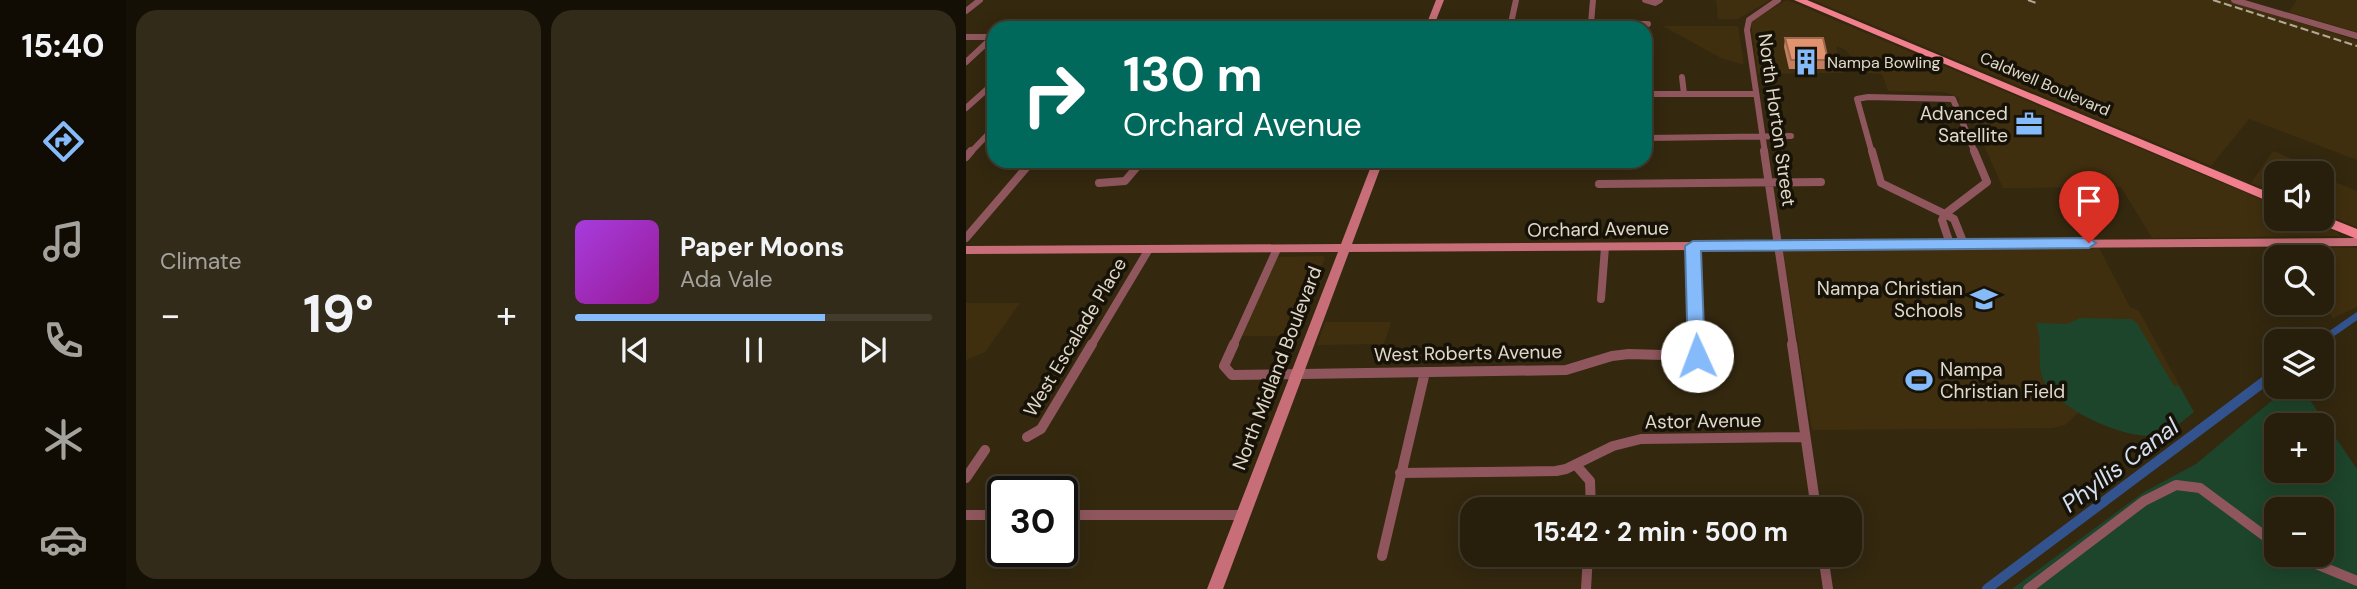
<!DOCTYPE html>
<meta charset="utf-8">
<style>
body{margin:0;font-family:"DM Sans",sans-serif;background:#332b19;color:#f1f3f6;height:100vh;display:flex;flex-direction:column;font-size:26px;white-space:nowrap}
*{box-sizing:border-box;margin:0}
p{font-size:23px;color:#a4a29d}
.icon{flex:none;width:38px;height:38px;fill:none;stroke:currentColor;stroke-width:2;stroke-linecap:round;stroke-linejoin:round}
.map{position:relative;flex:1;overflow:hidden}
.details{display:flex;flex-direction:column;gap:10px;padding:10px;background:#151006;width:840px}
.details>*{flex:none}
.guide{position:absolute;left:21px;top:21px;width:665px;height:147px;border-radius:21px;box-shadow:0 4px 18px #0003,0 0 0 2px #433c2c;background:#00695c;color:#fff;overflow:hidden}
.buttons{position:absolute;left:1298px;top:161px;display:grid;gap:14px}
.buttons a{display:grid;place-items:center;width:70px;height:70px;border-radius:14px;background:#271e0b;box-shadow:0 4px 18px #0003,0 0 0 2px #433c2c;font-size:35px}
.speed{position:absolute;left:21px;top:476px;display:flex;gap:14px;font-size:35px;font-weight:700;text-align:center}
.speed>*{display:grid;place-content:center;width:91px;height:91px;border-radius:50%;background:#271e0b;box-shadow:0 4px 18px #0003,0 0 0 2px #433c2c;line-height:1}
.speed .limit{border:4px solid #111;border-radius:10px;background:#fff;color:#111}
.pin{position:absolute;display:grid;place-items:center;width:60px;height:60px;color:#fff;margin:-72px -30px;border-radius:50% 50% 50% 0;rotate:-45deg;box-shadow:0 0 7px #0007}
.pin .icon{rotate:45deg}
.me{position:absolute;width:77px;margin:-38px;rotate:358deg;stroke-linejoin:round;filter:drop-shadow(0 0 5px #0008)}
.turn{display:flex;align-items:center;gap:24px;height:147px;padding:0 21px;font-size:32px}
.turn .icon{width:91px;height:91px;stroke-width:2.5}
.turn b{display:block;font-size:49px;line-height:60px}
.big{font-size:52px;font-weight:700;line-height:1.1}
.details .widget{flex:1;display:flex;flex-direction:column;justify-content:center;gap:10px;min-width:0;padding:0 24px;border-radius:21px;background:#332b19}
.song{display:flex;align-items:center;gap:21px}
.cover{width:84px;height:84px;border-radius:10px;background:linear-gradient(135deg,hsl(280 70% 55%),hsl(300 70% 35%))}
.played{height:7px;border-radius:4px;background:linear-gradient(90deg,#86bbfb 70%,#433c2c 70%)}
.keys{display:flex;justify-content:space-around;direction:ltr}
.heat{display:flex;justify-content:space-between;align-items:center;font-size:38px;direction:ltr}
.details .tiles{flex:1;display:grid;gap:10px;grid-template-columns:repeat(2,1fr)}
.trip{position:absolute;left:494px;top:497px;width:402px;height:70px;border-radius:21px;background:#271e0b;box-shadow:0 4px 18px #0003,0 0 0 2px #433c2c;font-weight:700;line-height:70px;text-align:center}
main{display:flex;flex:1;min-height:0}
.dock{display:flex;flex-direction:column;width:126px;justify-content:space-around;align-items:center;background:#100c04;color:#a4a29d}
.dock .icon{width:49px;height:49px}
.dock .current{color:#86bbfb}
.dock b{font-size:32px;color:#f1f3f6}
.map>svg:first-child{display:block}
</style>
<main>
<nav class="dock">
<b>15:40</b>
<svg class="icon current" aria-label="directions" viewBox="0 0 24 24"><path d="M12 3l9 9-9 9-9-9zM9 14v-3h6M13 9l2 2-2 2"/></svg>
<svg class="icon" aria-label="music" viewBox="0 0 24 24"><path d="M9 18V5l10-2v13"/><circle cx="6" cy="18" r="3"/><circle cx="16" cy="16" r="3"/></svg>
<svg class="icon" aria-label="phone" viewBox="0 0 24 24"><path d="M5 4h4l2 5-3 2q2 4 5 5l2-3 5 2v4C11 20 4 13 5 4z"/></svg>
<svg class="icon" aria-label="climate" viewBox="0 0 24 24"><path d="M12 3v18M4 7l16 10M4 17L20 7"/></svg>
<svg class="icon" aria-label="car" viewBox="0 0 24 24"><path d="M5 17H2v-5l4-1 3-4h7l3 4 3 1v5h-3M9 17h6M6 11h13"/><circle cx="7" cy="17" r="2"/><circle cx="17" cy="17" r="2"/></svg>
</nav>
<section class="details">
<div class="tiles">
<div class="widget"><p>Climate</p>
<div class="heat"><a>−</a><b class="big">19°</b><a>+</a></div>
</div>
<div class="widget">
<div class="song"><i class="cover"></i><div><b>Paper Moons</b><p>Ada Vale</p></div></div>
<div class="played"></div>
<div class="keys"><svg class="icon" aria-label="previous" viewBox="0 0 24 24"><path d="M18 5L8 12l10 7zM5 5v14"/></svg><svg class="icon" aria-label="pause" viewBox="0 0 24 24"><path d="M8 5v14M16 5v14"/></svg><svg class="icon" aria-label="next" viewBox="0 0 24 24"><path d="M6 5l10 7-10 7zM19 5v14"/></svg></div>
</div>
</div>
</section>
<div class="map">
<svg width="1391" height="589" viewBox="0 0 1391 589">
<rect width="100%" height="100%" fill="#34280f"/>
<path fill="#402f0f" d="M750 0H804L772 19H752Z
M821 0 1311 206V219H1340L1371 232 1374 236 1186 238 1155 187 1037 188 1005 117 993 110V98L979 92 922 91 916 74 896 73 880 50 870 46 878 73 792 74 785 21Z
M847 0H1263L1391 41V160L1283 119 1245 166Z
M1331 0H1391V32L1323 12Z
M697 26H772L778 65 755 58Z
M1307 151 1364 174 1361 179 1391 191V227L1356 212V173H1311V193L1285 183Z
M1313 247 1391 248V307L1367 318 1355 303 1356 257H1321Z
M1133 248 1164 307 1173 311 1228 412 1202 432 1188 436 1171 433 1112 413 1099 425 1086 428 846 430 817 251Z
M357 256 359 258 328 336H275L311 257Z
M0 303H54L19 352 0 360Z
M359 322H425L418 344 351 345Z"/>
<path fill="#1d452b" fill-rule="evenodd" d="M1114 318 1165 319 1171 323 1208 386H1213L1228 412C1216 421 1206 432 1191 435 1161 441 1091 409 1078 381 1069 362 1078 342 1070 323L1101 324Z
M1322 387H1335L1391 469V589H1046L1178 492 1230 464ZM1311 425H1356V471H1311ZM1311 509H1356V555H1311Z"/>
<g fill="none" stroke-linecap="round" stroke-linejoin="round">
<path stroke="#33538f" stroke-width="7" d="M1355 341 1391 316"/>
<path stroke="#33538f" stroke-width="10" d="M1021 589 1311 372"/>
<path stroke="#8f575d" stroke-width="6" d="M679 0 689 3 694 0
M1268 0 1391 36
M0 11 14 0
M465 23 682 24
M545 23 550 0
M625 23 627 0
M0 37H28
M0 62 27 37
M716 77 718 94
M679 94H789
M0 108 28 83
M679 138 825 136
M4 153 28 128
M799 153 781 30 783 20 812 0
M906 153 891 99 902 97 987 99 1009 153"/>
<path stroke="#8f575d" stroke-width="8" d="M798 151 827 346
M906 151 915 183 979 214 1021 182 1008 151
M0 157 5 151
M133 183 159 181 176 161
M633 184 855 182
M0 238 66 161
M984 244 976 220 979 214 988 219 998 244
M727 246 731 346
M635 299 639 247
M125 346 183 249
M267 346 311 249"/>
<path stroke="#8f575d" stroke-width="10" d="M268 344 258 366 266 375 600 370 646 356 663 354 731 356V344
M826 344 850 509
M61 437 75 429 126 344
M610 465 624 481 625 509
M434 473 590 471 600 469 647 446 675 439 838 437
M0 478 19 450
M0 515H37
M96 515H277
M857 555 862 589
M1328 555 1391 581
M416 556 459 372
M620 589 622 555
M1062 589 1178 501 1210 485 1234 488 1311 545"/>
<path fill="#c76e79" fill-rule="evenodd" d="M470 0H478L467 28H459Z
M407 161H417L386 244 1391 238V246L383 252 257 589H241L372 252 0 254V246L375 244Z"/>
<path fill="#f27f8e" fill-rule="evenodd" d="M828 0H841L1311 196V205Z
M1356 215 1391 229V239L1349 222 1348 219H1356Z"/>
<path stroke="#b3a998" stroke-width="2" stroke-dasharray="8 3.5" stroke-linecap="butt" d="M1062 0 1070 3
M1247 0 1391 46"/>
</g>
<path fill="#c27e5f" d="M819 38 862 60 860 69H823L818 47Z"/>
<path fill="#e1936f" stroke="#9e674e" stroke-width="2" d="M819 38H857L862 60H825Z"/>
<path fill="#86bbfb" stroke="#577aa3" stroke-width="2" d="M1123 238 1130 243 1123 248 735 251 739 356 737 361H725L722 356 719 246 727 241Z"/>
<defs>
<g id="building-bare" transform="scale(2.1)"><path d="M-4-6H4V6H1V3H-1V6H-4ZM-2.5-4.3h1.7v1.8h-1.7ZM.8-4.3h1.7v1.8H.8ZM-2.5-1h1.7V.8h-1.7ZM.8-1h1.7V.8H.8Z" fill="#86bbfb" stroke="#171207" stroke-width="2.5" paint-order="stroke"/></g>
<g id="office-bare" transform="scale(2.1)"><path d="M-6-3h4V-5.5h4V-3h4V5H-6ZM-1-4.5V-3h2v-1.5ZM-6 0V1H6V0Z" fill="#86bbfb" stroke="#171207" stroke-width="2.5" paint-order="stroke"/></g>
<g id="school-bare" transform="scale(2.1)"><path d="M0-5L7-2L0 1L-7-2ZM-4 1L0 2.5L4 1V4Q0 6-4 4Z" fill="#86bbfb" stroke="#171207" stroke-width="2.5" paint-order="stroke"/></g>
<g id="stadium-bare" transform="scale(2.1)"><path d="M0-5a6.5 5 0 1 0 0 10a6.5 5 0 1 0 0-10ZM-3.5-1.8h7v3.6h-7Z" fill="#86bbfb" stroke="#171207" stroke-width="2.5" paint-order="stroke"/></g>
</defs>
<g fill-rule="evenodd">
<use href="#building-bare" x="840" y="62"/>
<use href="#office-bare" x="1063" y="124"/>
<use href="#school-bare" x="1018" y="299"/>
<use href="#stadium-bare" x="953" y="380"/>
</g>
<g text-anchor="middle" dominant-baseline="central" stroke-width="7" stroke-linejoin="round" paint-order="stroke">
<g font-size="16" fill="#e0d8c9" stroke="#171207" text-anchor="start">
<text x="861" y="62">Nampa Bowling</text>
</g>
<g font-size="16" fill="#e0d8c9" stroke="#171207">
<text transform="translate(1079 84) rotate(23)">Caldwell Boulevard</text>
</g>
<g font-size="19" fill="#e0d8c9" stroke="#171207" text-anchor="end">
<text x="1042" y="113">Advanced<tspan x="1042" dy="22">Satellite</tspan></text>
<text x="997" y="288">Nampa Christian<tspan x="997" dy="22">Schools</tspan></text>
<text x="974" y="369" text-anchor="start">Nampa<tspan x="974" dy="22">Christian Field</tspan></text>
</g>
<g font-size="19" fill="#e0d8c9" stroke="#171207">
<text transform="translate(811 120) rotate(82)">North Horton Street</text>
<text transform="translate(632 229) rotate(-1)">Orchard Avenue</text>
<text transform="translate(109 337) rotate(-59)">West Escalade Place</text>
<text transform="translate(502 353) rotate(-1)">West Roberts Avenue</text>
<text transform="translate(311 368) rotate(-69)">North Midland Boulevard</text>
<text transform="translate(737 421) rotate(-1)">Astor Avenue</text>
</g>
<g font-size="24" font-style="italic" fill="#d5dff1" stroke="#171207">
<text transform="translate(1154 465) rotate(-37)">Phyllis Canal</text>
</g>
</g>
</svg>
<div class="buttons">
<a><svg class="icon" aria-label="sound" viewBox="0 0 24 24"><path d="M4 9h4l5-4v14l-5-4H4zM17 9q2 3 0 6"/></svg></a>
<a><svg class="icon" aria-label="search" viewBox="0 0 24 24"><circle cx="10" cy="10" r="6"/><path d="M15 15l6 6"/></svg></a>
<a><svg class="icon" aria-label="layers" viewBox="0 0 24 24"><path d="M12 4l9 5-9 5-9-5zM3 14l9 5 9-5"/></svg></a>
<a>+</a>
<a>−</a>
</div>
<div class="speed"><div class="limit">30</div></div>
<div class="pin" style="left:1123px;top:243px;background:#d93025"><svg class="icon" aria-label="arrive" viewBox="0 0 24 24"><path d="M6 21V4h12l-3 4 3 4H6"/></svg></div>
<svg class="me" style="left:731px;top:356px" viewBox="-20 -20 40 40"><circle r="19" fill="#fff"/><path d="M0-13L10 11 0 6-10 11z" fill="#86bbfb"/></svg>
<div class="trip">15:42 · 2 min · 500 m</div>
<div class="guide">
<div class="turn"><svg class="icon" aria-label="right" viewBox="0 0 24 24"><path d="M7 20v-9h11M14 6l5 5-5 5"/></svg><div><b>130 m</b>Orchard Avenue</div></div>
</div>
</div>
</main>
